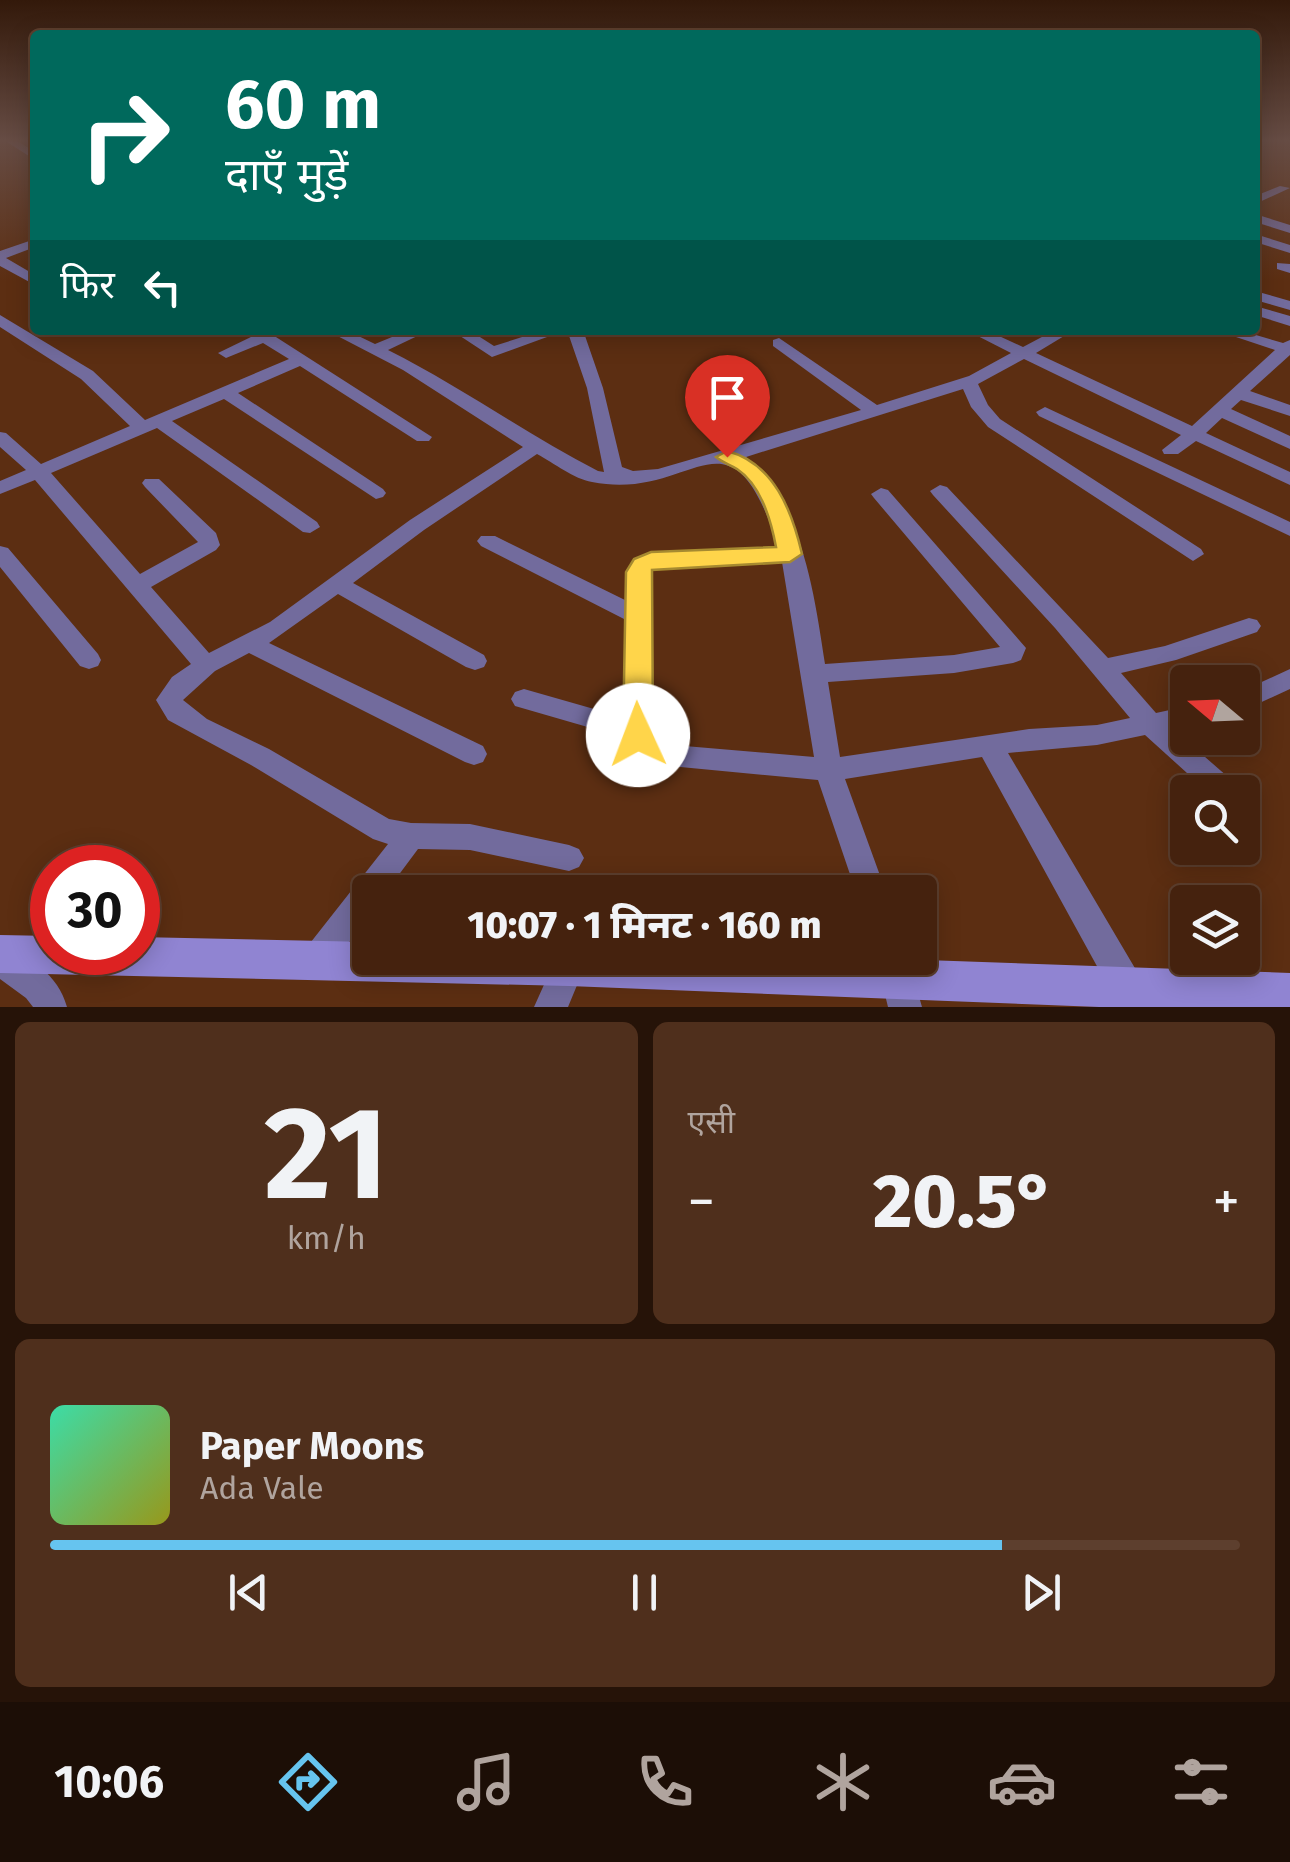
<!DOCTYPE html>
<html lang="hi">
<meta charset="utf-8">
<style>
body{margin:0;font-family:"Fira Sans","Noto Sans Devanagari",sans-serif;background:#4f2f1c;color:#f1f3f6;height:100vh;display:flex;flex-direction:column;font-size:38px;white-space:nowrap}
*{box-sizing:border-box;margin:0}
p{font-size:32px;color:#b0a49e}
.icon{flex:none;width:55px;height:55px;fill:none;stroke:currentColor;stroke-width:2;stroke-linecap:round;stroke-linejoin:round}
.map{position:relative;height:1007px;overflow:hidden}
.details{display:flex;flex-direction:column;gap:15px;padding:15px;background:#261308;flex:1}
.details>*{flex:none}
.banner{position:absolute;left:30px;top:30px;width:1230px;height:305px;border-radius:10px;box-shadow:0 5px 25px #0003,0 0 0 2px #5d3f2e;background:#00695c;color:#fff;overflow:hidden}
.needle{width:65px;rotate:289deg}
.fabs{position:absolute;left:1170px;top:665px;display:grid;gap:20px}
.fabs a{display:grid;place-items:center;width:90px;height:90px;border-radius:10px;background:#45220e;box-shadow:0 5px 25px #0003,0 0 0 2px #5d3f2e;font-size:50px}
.speed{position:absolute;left:30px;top:845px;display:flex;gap:20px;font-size:50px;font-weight:700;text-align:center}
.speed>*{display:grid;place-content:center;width:130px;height:130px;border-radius:50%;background:#45220e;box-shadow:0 5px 25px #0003,0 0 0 2px #5d3f2e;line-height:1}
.speed .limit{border:15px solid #d22;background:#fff;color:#111}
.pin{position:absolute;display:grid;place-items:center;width:85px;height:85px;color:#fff;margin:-102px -42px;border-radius:50% 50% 50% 0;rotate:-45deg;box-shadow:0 0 10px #0007}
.pin .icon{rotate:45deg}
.me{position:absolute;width:110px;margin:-55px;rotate:358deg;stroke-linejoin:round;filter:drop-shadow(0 0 8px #0008)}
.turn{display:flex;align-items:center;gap:35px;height:210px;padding:0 30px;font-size:45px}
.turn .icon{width:130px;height:130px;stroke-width:2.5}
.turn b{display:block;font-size:70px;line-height:85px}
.then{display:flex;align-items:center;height:95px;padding:0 30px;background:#0003;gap:20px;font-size:38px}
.big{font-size:75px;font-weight:800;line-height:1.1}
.details .widget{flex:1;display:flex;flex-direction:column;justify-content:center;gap:15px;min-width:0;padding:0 35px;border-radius:15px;background:#4f2f1c}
.details .dial{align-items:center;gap:0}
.dial b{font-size:130px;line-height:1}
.song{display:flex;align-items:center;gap:30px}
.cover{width:120px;height:120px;border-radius:15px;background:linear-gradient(135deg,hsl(160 70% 55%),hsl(60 70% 35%))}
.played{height:10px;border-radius:5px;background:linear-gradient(90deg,#66c4ef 80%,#5d3f2e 80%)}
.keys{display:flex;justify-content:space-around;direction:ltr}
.heat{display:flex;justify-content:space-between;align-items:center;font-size:55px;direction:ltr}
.details .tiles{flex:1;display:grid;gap:15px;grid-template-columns:1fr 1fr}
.widget:last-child{grid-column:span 2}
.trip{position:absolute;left:352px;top:875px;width:585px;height:100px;border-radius:10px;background:#45220e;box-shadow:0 5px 25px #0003,0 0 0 2px #5d3f2e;font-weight:800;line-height:100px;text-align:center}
.menu{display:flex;height:160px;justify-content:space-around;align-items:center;background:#1c0e06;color:#b0a49e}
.menu .icon{width:70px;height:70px}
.menu .current{color:#66c4ef}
.menu b{font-size:45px;color:#f1f3f6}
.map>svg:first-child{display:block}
</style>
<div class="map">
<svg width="1290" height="1007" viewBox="0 0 1290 1007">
<rect width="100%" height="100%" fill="#5c2e12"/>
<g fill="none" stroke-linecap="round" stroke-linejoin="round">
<path fill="#726b9d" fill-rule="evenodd" d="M4 140H16L35 152V160Z
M1280 186 1290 188 1255 204V196Z
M1255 214 1290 225V233L1255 222Z
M1255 234 1290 245V253L1255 242Z
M35 239V247L6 258 35 275V285L0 266V251Z
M1277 263 1290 264V273L1277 269Z
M1255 291 1290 301V310L1255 300Z
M1255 306 1290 316V326L1255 315Z
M0 315 93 371 145 420 289 359 263 343 226 358 218 353 253 336 246 330H265L432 437 429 441H417L300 366 238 393 383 489 386 493 383 497 376 499 224 399 172 421 317 522 320 527 310 533 303 532 157 428 51 473 140 574 198 542 145 487 142 483 145 479H159L216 533 220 545 216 550 151 587 209 653 270 622 410 520 523 447 403 370 326 330H346L375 344 409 330H430L388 350C460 386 526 434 598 471L604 472 587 388 567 330H583L603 388 622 467 633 471 658 469 861 410 773 346V340L779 338 877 405 969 376 1011 353 966 330H986L1023 347 1055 330H1074L1036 353 1192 426 1275 350 1215 330H1239L1283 343 1290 340V355L1250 391 1290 405V416L1241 400 1231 409 1290 436V449L1222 418 1206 433 1290 472V485L1196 441 1178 454H1164L1162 450 1181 435 1024 359 978 384 988 405 1000 419 1201 549 1204 554 1193 561 988 427 971 407 963 389 746 457C803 506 814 593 825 664L954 655 1000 647 874 498 871 494 881 488 888 490 1026 648 1021 660 1013 663 954 673 828 682 840 757 1029 729 1097 725 1130 718 1055 628 933 495 930 491 940 485 947 487 1108 658 1165 646 1249 618 1257 620 1261 626 1257 632 1176 660 1121 673 1156 713 1188 706V726L1173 729 1236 784 1240 792H1208L1145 735 1097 745 1008 753 1139 975 1143 987 1139 999 1127 1003 1115 999 982 757 845 779 886 892H856L818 780 670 766 634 749 629 739 515 706 511 699 515 692 524 689 622 717 626 620 481 546 477 541 481 536H495L627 601 628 572 643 555 779 549C729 393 696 503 592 482 574 479 554 463 537 454L424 530 353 583 484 655 487 661 484 667 475 670 466 667 338 594 269 643 483 746 487 754 483 762 474 765 465 762 249 653 215 671 183 700 207 719 269 749 389 819 411 823 470 824 569 845 579 849 584 858 579 867 569 871 470 850 418 849 386 892H370V914L329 969 318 974 307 969 302 958 307 947 388 844 373 839 251 765 168 720 156 700 172 677 191 664 35 480 0 494V481L26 470 0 447V432L6 433 41 464 130 426 81 379 0 327ZM782 562 814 757 673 745 654 735 648 720 650 574 657 567Z
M451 330H469L494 346 544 330 558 333 492 357Z
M1045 407 1290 522V536L1039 416 1036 412Z
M0 546 8 548 98 654 101 660 98 666 89 669 80 666 0 567Z
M1290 669V689L1242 711V691Z
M0 945C30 957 58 974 67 1007H33L26 998 0 979Z
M556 958H582L585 966 568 1007H534Z
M876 958H908L922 1007H888Z"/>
<path fill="#9084d2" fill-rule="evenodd" d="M0 935 52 936V952H138V937L370 942V958H868L1290 973V1007H1099L569 986 0 973Z"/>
</g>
<linearGradient id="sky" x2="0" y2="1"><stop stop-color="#33190a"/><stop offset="0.5" stop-color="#664c44"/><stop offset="1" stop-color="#664c44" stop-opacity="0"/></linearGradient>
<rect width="1290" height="281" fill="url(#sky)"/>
<path fill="#ffd54a" stroke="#a68a30" stroke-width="2.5" d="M727 451C774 463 792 511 802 554L790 562 652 570 653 735 648 743 638 747 627 743 623 735 626 572 634 559 651 552 776 547C771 520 761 485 737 469 729 464 723 463 716 457Z"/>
</svg>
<div class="fabs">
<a><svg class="needle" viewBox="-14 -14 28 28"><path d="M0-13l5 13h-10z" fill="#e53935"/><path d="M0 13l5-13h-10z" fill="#b0a49e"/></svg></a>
<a><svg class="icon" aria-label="search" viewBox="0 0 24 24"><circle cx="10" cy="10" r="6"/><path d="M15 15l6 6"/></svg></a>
<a><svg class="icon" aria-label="layers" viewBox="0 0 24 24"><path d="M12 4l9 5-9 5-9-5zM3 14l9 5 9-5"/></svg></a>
</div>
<div class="speed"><div class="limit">30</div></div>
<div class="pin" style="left:727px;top:457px;background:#d93025"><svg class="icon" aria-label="arrive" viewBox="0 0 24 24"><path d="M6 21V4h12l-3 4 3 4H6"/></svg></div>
<svg class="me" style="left:638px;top:735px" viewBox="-20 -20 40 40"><circle r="19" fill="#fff"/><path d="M0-13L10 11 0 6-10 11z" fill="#ffd54a"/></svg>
<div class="trip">10:07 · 1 मिनट · 160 m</div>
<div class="banner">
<div class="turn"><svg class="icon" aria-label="right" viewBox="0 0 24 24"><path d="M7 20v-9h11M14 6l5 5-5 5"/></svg><div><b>60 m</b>दाएँ मुड़ें</div></div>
<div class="then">फिर<svg class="icon" aria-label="left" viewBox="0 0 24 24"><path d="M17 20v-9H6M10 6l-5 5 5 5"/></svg></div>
</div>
</div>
<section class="details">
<div class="tiles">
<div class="widget dial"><b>21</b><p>km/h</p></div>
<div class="widget"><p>एसी</p>
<div class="heat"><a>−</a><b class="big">20.5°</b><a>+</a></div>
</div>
<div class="widget">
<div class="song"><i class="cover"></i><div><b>Paper Moons</b><p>Ada Vale</p></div></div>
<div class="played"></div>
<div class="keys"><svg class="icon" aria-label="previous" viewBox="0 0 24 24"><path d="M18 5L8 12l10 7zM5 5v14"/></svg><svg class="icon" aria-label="pause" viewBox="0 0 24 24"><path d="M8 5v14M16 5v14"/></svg><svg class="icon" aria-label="next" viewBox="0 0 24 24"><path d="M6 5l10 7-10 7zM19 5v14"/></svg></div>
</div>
</div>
</section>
<nav class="menu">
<b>10:06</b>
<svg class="icon current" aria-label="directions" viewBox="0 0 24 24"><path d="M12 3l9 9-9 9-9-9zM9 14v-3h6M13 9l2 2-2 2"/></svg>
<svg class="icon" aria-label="music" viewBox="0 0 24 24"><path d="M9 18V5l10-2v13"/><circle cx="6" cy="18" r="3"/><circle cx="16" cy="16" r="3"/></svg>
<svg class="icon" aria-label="phone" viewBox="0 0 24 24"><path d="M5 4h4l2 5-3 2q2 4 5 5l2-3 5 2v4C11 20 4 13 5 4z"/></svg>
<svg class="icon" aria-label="climate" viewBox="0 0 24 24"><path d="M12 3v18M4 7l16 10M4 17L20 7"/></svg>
<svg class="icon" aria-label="car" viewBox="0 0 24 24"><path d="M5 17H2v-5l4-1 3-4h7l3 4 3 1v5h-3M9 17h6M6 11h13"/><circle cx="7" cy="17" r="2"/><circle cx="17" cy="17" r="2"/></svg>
<svg class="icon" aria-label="filters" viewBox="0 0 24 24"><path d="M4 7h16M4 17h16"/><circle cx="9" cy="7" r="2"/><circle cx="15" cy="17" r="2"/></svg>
</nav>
